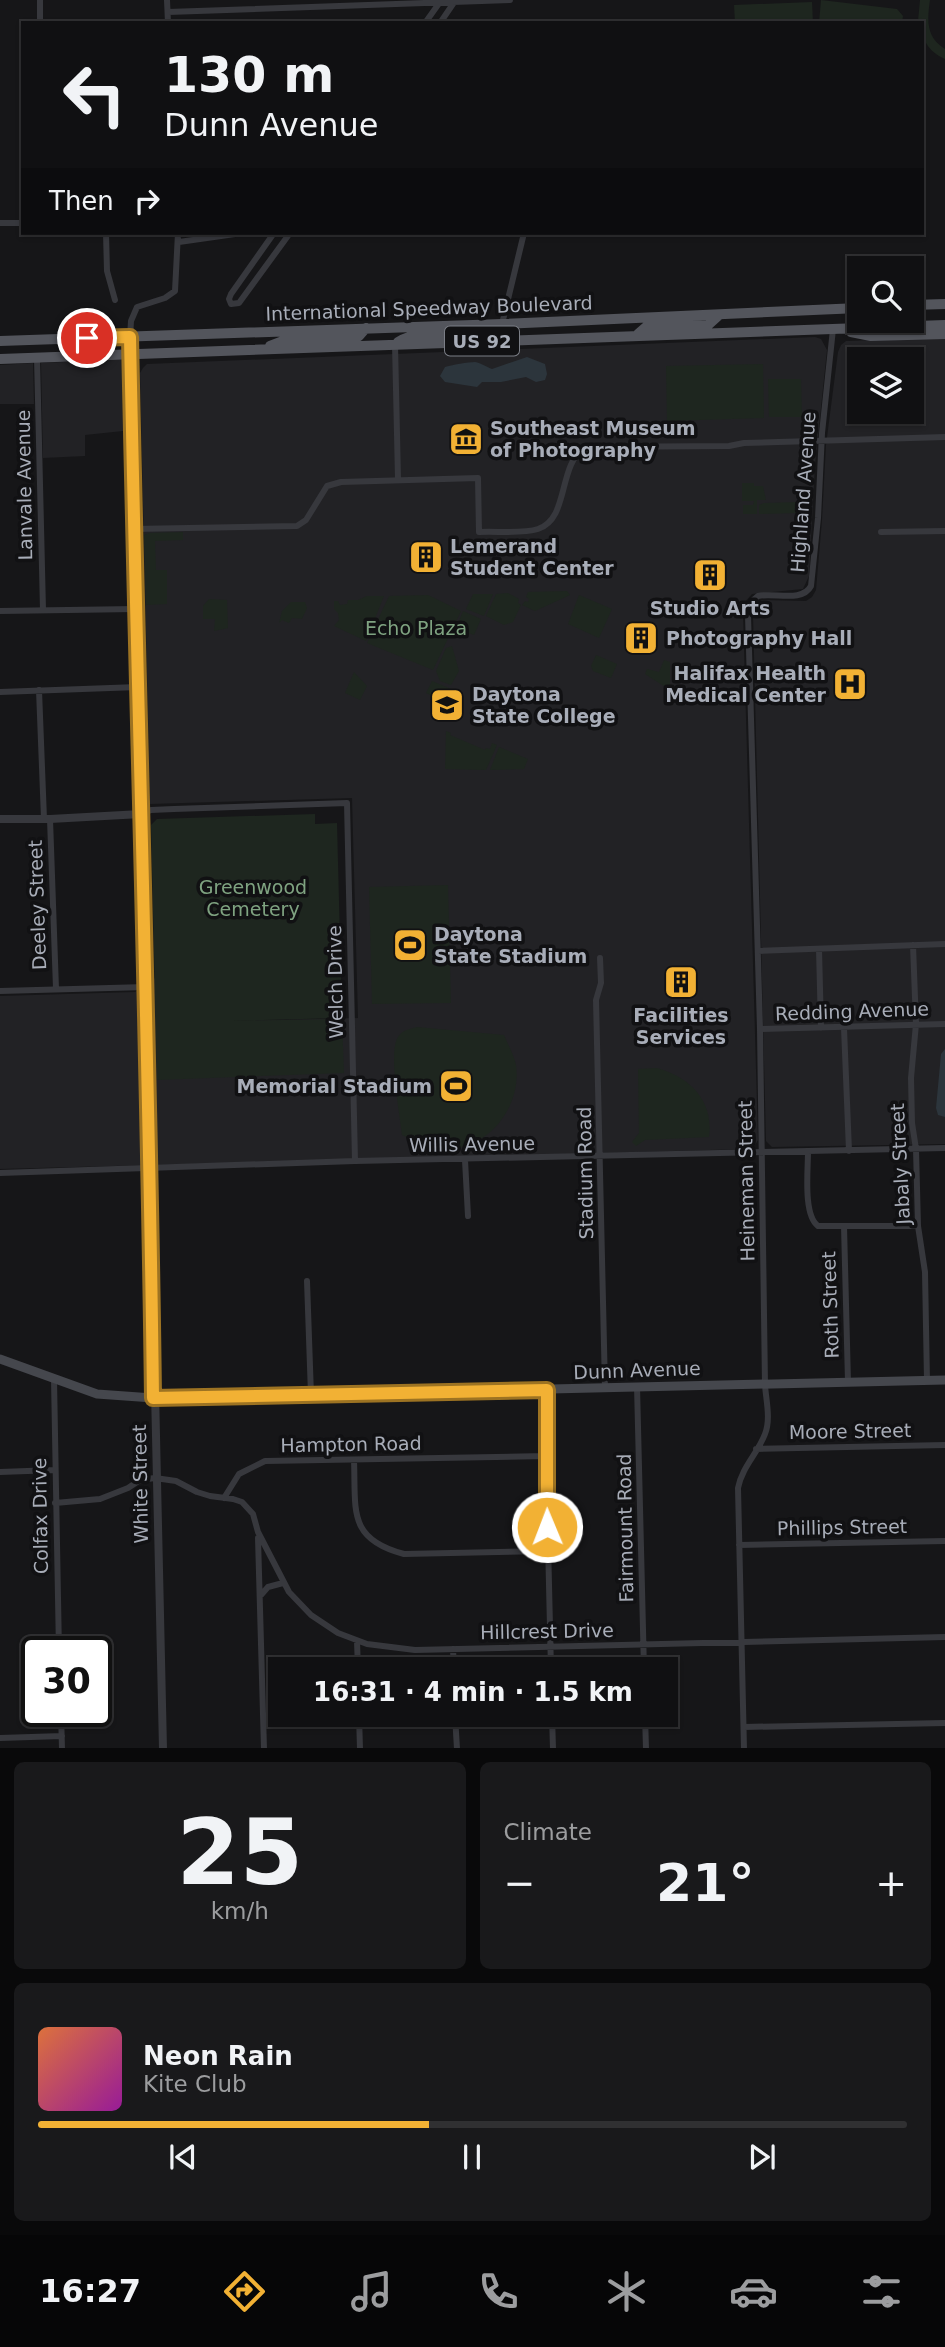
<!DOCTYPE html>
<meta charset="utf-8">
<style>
body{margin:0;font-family:"DejaVu Sans",sans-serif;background:#19191b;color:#f1f3f6;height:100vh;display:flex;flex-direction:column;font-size:26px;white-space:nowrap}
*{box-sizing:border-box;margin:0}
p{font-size:23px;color:#9c9d9f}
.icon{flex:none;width:38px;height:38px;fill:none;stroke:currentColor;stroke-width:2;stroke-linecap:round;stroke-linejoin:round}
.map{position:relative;height:1748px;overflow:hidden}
.details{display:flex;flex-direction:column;gap:14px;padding:14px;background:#09090a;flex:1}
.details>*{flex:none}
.hud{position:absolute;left:21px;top:21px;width:903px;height:214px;border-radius:0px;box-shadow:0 2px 5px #0004,0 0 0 2px #303032;background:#101012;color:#f1f3f6;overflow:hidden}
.fabs{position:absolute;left:847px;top:256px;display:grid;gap:14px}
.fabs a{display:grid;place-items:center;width:77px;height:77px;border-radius:0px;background:#101012;box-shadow:0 2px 5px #0004,0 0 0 2px #303032;font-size:35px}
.speed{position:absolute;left:21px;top:1636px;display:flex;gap:14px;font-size:35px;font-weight:700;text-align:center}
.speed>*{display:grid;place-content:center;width:91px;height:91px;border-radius:50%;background:#101012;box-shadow:0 2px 5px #0004,0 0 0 2px #303032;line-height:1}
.speed .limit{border:4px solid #111;border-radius:10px;background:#fff;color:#111}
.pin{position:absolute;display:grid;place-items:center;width:60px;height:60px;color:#fff;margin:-30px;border:4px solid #fff;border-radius:50%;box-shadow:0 2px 7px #0007}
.me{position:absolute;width:77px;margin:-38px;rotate:359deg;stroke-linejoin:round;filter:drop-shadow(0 0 5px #0008)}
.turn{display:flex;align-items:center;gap:24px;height:147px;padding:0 28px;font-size:32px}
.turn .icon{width:91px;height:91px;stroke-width:2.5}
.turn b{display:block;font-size:49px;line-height:60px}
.then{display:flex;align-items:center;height:66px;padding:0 28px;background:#0003;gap:14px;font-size:26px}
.big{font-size:52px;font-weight:700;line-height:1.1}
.details .tile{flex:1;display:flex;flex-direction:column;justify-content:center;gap:10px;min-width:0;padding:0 24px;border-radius:10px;background:#19191b}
.details .dial{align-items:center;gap:0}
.dial b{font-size:91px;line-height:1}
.song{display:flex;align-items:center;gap:21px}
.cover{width:84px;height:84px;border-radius:10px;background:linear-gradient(135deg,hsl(20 70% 55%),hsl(300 70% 35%))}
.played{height:7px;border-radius:4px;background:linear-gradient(90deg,#f2b134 45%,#303032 45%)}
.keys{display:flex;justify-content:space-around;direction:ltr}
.heat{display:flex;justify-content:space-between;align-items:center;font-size:38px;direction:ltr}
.details .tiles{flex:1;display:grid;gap:14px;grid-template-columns:1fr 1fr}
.tile:last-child{grid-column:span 2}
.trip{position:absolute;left:268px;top:1657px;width:410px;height:70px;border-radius:0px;background:#101012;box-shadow:0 2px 5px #0004,0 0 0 2px #303032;font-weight:700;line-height:70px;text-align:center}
.tabs{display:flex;height:112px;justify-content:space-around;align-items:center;background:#060607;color:#9c9d9f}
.tabs .icon{width:49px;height:49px}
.tabs .current{color:#f2b134}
.tabs b{font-size:32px;color:#f1f3f6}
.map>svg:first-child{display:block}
</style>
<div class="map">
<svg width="945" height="1749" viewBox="0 0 945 1749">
<rect width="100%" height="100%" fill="#161618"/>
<path fill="#222225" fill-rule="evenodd" d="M815 337 821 339 827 350 815 465 809 576 803 589 752 594 745 602 743 613 758 1140 755 1145 747 1149 0 1169V996L135 992 155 978 226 976 231 1021 358 1018 352 798 150 804 140 373 143 368 147 364Z
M945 337V1144L772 1147 766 1141 753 614 756 605 762 600 806 601 812 597 816 590 822 520 826 445 838 352 841 345 846 341ZM859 359H912V411H859Z
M108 360H122L123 431 85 435V456L43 458 41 363Z
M33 363 34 404H0V365Z"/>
<path fill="#1e261f" d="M821 0 897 9 903 16 902 23H819Z
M920 0H930C927 21 926 37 945 49V59C928 51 922 41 922 23H918V21Z
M812 2 813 23H735L734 5Z
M763 364 764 418 667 421 666 366Z
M768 379H801L802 417H769Z
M742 483H754V486H763L766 500H757V514H743V505H753L754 501H742Z
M799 502V513L759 514V505L764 503Z
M183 532V540L155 541 156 570H167V604L146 605 144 535 149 533Z
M567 591 570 595 535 611 522 605 525 601 528 602 529 599 526 597 528 592Z
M508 593 519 599 518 603 521 605 513 622 504 625 486 616 496 594Z
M473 594H493L484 616 466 609Z
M428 595 461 611 433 670 367 643 389 596Z
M579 595 612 609 599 638 568 624Z
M367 596H384L366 641 334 626 339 620 338 613 334 609V601H338L340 605 347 604 348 600H358Z
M209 599 227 600 228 628 214 631 215 619H203V606Z
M291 602H305L307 608 302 619 292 618 289 623 282 620 279 623 282 611Z
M463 611 481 619 474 635 456 628Z
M452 646 459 671 451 685 440 681 436 671 446 648Z
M596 655 617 664 611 678 593 671 591 666Z
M664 660 670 662V690L645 674 647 669 659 672Z
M354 672 367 686 360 700 345 693Z
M432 681 463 694 458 707 426 693Z
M446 731 451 733 450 735 485 750 486 748 490 749 492 743 497 745 486 770 445 769Z
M499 747 528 759 524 769 490 770Z
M315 814V824L337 823 342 1018 230 1021 342 1019 344 1073 157 1080 151 825 157 819Z
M448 885 451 1003 372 1004 369 887Z
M417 1027 504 1035C508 1045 514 1055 516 1065 522 1108 487 1151 443 1149 429 1148 415 1141 402 1135 400 1115 388 1052 398 1037 402 1030 410 1029 417 1027Z
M657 1068C690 1077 714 1101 709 1137L645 1140 636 1146 632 1142 639 1133 638 1069Z"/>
<path fill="#2c353c" d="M527 357 545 364 547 374 545 380 536 382 526 377 501 382H482L477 387 445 382 440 376 445 367C451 365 469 362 475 362 481 363 487 367 492 369Z
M945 1049V1117L938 1115 936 1108 941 1054Z"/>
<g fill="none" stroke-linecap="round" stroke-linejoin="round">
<path stroke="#37383d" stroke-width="6" d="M40 0V23
M167 0 168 23
M168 12 510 0
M425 23 440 2
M440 23 455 1
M0 223H23
M106 233 107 271 115 300
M274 233 231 294 229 299 231 304 239 303 290 233
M179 242 242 233
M502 324 524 233
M130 337 131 321 137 307 165 298 175 291 178 233
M395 344 398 479
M37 358 43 610
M133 529 297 526 306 520 327 486 341 482 478 478 479 532C496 531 523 534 538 529 570 518 557 466 585 447L729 446 744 443 945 437
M881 532 945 531
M0 611 135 609
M39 690 44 819
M0 692 138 687
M141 814 151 810 174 809 347 803 355 1161
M50 819 56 989
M913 945 916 1024 911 1078 912 1123 916 1149 918 1226 925 1272 927 1381
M819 949 821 1028
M758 951 945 944
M600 958 601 983 596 1000 605 1388
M0 991 146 987
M844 1028 849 1151
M760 1029 945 1024
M808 1152C808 1170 803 1215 818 1226H918
M465 1160 468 1216
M0 1173 355 1161 945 1148
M844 1226 848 1382
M307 1281 311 1395
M54 1379 59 1652
M637 1386 644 1670
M547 1390 546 1456 551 1670
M756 1449 945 1445
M354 1460C356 1510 347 1539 404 1554L548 1551
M0 1472 55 1470
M224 1498 239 1474 265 1461 546 1456
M55 1503 100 1499 128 1488 140 1480 155 1478 176 1481 197 1492 210 1496 233 1499 242 1502 253 1514 258 1532 289 1592 311 1615 338 1633 367 1644 415 1650 945 1637
M258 1538 264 1749
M739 1545 945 1541
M261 1595 268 1587 283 1583
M357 1641 358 1670
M453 1649 454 1670
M61 1712 62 1749
M359 1715 360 1749
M455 1715 457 1749
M552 1715 553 1749
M645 1715 646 1749
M744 1727 945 1723
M0 1738 62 1736
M744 1749 738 1488C742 1467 758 1453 765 1434 771 1419 766 1400 765 1385L760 1029 748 615 752 601 758 596C774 592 802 603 811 586L818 518 822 433 833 329"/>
<path stroke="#37383d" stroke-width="8" d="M130 337C134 554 141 772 146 989 152 1242 155 1495 163 1749
M0 819H50L141 814"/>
<path stroke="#45474d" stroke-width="9" d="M0 1359 97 1394 153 1398 945 1380"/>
<path stroke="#53555c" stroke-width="10" d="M912 305 945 304
M851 332 871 336 945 334
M638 334 646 327 708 325 719 315
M0 341 502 324 859 308
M398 342C429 324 468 342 499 326
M270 346 283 341 354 338 359 336 366 328
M0 359 945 325"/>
</g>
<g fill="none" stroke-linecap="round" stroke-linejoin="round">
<g stroke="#9d7322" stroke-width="18">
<path id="route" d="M87 338 130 337C137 691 149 1045 153 1398L547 1390V1527"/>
</g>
<use href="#route" stroke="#f2b134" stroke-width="12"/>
</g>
<defs>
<g id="museum-square" transform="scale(1.75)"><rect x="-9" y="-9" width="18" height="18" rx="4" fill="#f2b134" stroke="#111113"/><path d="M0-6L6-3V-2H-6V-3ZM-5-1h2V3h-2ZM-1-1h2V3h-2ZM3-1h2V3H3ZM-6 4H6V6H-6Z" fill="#111"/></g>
<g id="building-square" transform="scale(1.75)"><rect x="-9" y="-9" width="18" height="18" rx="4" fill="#f2b134" stroke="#111113"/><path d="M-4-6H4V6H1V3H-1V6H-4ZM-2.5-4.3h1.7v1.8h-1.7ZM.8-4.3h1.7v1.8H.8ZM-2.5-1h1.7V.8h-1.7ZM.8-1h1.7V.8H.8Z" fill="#111"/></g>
<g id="hospital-square" transform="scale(1.75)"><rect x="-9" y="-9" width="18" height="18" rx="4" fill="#f2b134" stroke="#111113"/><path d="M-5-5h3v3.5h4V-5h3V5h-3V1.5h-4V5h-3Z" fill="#111"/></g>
<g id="university-square" transform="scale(1.75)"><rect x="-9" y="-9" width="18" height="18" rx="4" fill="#f2b134" stroke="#111113"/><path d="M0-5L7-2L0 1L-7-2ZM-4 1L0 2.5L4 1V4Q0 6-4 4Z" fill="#111"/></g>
<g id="stadium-square" transform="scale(1.75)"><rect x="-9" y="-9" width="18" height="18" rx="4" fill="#f2b134" stroke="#111113"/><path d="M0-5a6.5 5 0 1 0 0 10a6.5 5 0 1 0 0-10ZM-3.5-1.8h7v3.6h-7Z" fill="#111"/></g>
</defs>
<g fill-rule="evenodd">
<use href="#museum-square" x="466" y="439"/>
<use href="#building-square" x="426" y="557"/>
<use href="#building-square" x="710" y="575"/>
<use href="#building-square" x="641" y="638"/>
<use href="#hospital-square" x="850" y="684"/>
<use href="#university-square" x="447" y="705"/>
<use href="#stadium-square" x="410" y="945"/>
<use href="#building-square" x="681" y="982"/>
<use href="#stadium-square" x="456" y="1086"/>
</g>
<g text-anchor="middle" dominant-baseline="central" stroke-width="7" stroke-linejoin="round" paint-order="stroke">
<rect fill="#111113" stroke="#7b7e86" stroke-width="2" x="445" y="326.5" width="74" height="29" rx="5"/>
<g font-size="18" font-weight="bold" fill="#a8adb8">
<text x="482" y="341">US 92</text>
</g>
<g font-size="19" fill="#a8adb8" stroke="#111113">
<text transform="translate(429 308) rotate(-2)">International Speedway Boulevard</text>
<text transform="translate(24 485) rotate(-91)">Lanvale Avenue</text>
<text transform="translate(803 492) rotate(-86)">Highland Avenue</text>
<text transform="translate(37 905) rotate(-92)">Deeley Street</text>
<text transform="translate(335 982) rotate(-91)">Welch Drive</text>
<text transform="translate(852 1011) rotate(-2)">Redding Avenue</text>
<text transform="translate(472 1144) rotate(-1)">Willis Avenue</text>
<text transform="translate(900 1164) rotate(-93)">Jabaly Street</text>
<text transform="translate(585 1173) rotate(-91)">Stadium Road</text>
<text transform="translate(746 1181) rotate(-91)">Heineman Street</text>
<text transform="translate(830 1305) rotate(-92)">Roth Street</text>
<text transform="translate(637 1370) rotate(-2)">Dunn Avenue</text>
<text transform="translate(850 1431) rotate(-1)">Moore Street</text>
<text transform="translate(351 1444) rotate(-1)">Hampton Road</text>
<text transform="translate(140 1484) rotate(-91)">White Street</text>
<text transform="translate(40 1516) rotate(-91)">Colfax Drive</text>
<text transform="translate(842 1527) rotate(-1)">Phillips Street</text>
<text transform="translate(625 1528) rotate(-91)">Fairmount Road</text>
<text transform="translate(547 1631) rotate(-1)">Hillcrest Drive</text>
</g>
<g font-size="19" font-weight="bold" fill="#a8adb8" stroke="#111113" text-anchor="start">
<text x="490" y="428">Southeast Museum<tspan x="490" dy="22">of Photography</tspan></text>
<text x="450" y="546">Lemerand<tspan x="450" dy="22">Student Center</tspan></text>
<text x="710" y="608" text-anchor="middle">Studio Arts</text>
<text x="666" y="638">Photography Hall</text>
<text x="826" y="673" text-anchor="end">Halifax Health<tspan x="826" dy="22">Medical Center</tspan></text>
<text x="472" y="694">Daytona<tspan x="472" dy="22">State College</tspan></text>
<text x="434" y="934">Daytona<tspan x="434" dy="22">State Stadium</tspan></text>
<text x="681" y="1015" text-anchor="middle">Facilities<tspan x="681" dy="22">Services</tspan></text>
<text x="432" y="1086" text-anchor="end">Memorial Stadium</text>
</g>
<g font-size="19" fill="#7fa381" stroke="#111113">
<text x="416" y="628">Echo Plaza</text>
<text x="253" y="887">Greenwood<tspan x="253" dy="22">Cemetery</tspan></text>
</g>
</g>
</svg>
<div class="fabs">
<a><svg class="icon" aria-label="search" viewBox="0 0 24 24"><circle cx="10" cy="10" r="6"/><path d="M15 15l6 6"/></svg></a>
<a><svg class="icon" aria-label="layers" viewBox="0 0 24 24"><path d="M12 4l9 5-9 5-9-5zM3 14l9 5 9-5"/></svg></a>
</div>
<div class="speed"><div class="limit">30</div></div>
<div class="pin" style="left:87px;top:338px;background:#d93025"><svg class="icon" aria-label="arrive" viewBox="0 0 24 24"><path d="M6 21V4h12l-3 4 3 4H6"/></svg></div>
<svg class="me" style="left:547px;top:1527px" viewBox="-20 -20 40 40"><circle r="17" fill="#f2b134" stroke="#fff" stroke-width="3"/><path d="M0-11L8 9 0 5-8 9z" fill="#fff"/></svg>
<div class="trip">16:31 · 4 min · 1.5 km</div>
<div class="hud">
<div class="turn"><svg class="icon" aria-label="left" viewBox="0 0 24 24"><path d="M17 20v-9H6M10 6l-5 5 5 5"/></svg><div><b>130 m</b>Dunn Avenue</div></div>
<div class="then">Then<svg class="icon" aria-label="right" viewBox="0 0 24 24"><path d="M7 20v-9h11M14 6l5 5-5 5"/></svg></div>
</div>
</div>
<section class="details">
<div class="tiles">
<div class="tile dial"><b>25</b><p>km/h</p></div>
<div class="tile"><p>Climate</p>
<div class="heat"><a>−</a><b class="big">21°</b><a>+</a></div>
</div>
<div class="tile">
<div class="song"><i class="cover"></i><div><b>Neon Rain</b><p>Kite Club</p></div></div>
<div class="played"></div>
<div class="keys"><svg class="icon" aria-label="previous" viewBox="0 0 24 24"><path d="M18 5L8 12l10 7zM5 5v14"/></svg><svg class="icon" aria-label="pause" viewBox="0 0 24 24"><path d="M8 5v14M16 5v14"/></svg><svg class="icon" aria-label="next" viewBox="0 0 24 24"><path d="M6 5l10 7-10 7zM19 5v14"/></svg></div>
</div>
</div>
</section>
<nav class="tabs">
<b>16:27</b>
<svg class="icon current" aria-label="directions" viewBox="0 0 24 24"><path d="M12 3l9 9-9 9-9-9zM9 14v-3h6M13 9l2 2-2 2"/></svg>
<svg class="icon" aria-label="music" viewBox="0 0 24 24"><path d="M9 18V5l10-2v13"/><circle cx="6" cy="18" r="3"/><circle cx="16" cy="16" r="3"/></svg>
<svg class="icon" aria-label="phone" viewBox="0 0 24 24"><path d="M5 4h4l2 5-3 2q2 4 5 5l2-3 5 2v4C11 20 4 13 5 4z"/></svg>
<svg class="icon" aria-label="climate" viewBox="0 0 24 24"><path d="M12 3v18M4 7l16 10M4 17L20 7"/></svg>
<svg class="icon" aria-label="car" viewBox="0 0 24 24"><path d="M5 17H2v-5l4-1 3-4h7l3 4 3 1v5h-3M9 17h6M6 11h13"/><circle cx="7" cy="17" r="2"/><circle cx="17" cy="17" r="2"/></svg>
<svg class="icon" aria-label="filters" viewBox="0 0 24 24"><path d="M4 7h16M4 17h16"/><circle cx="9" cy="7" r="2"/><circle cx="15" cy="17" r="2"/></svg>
</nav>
